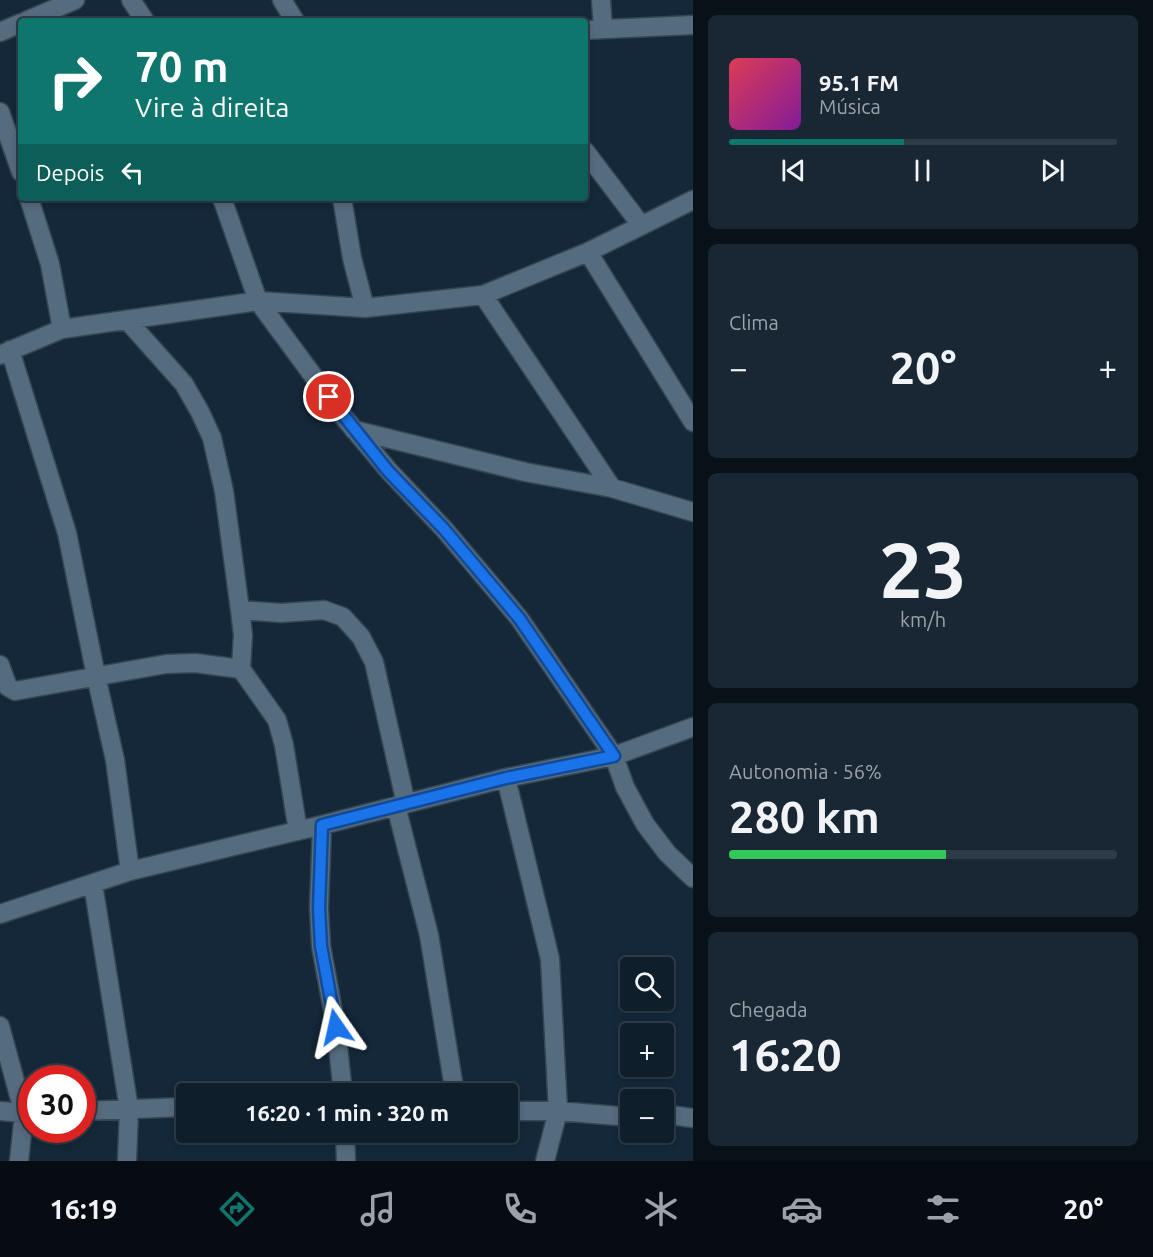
<!DOCTYPE html>
<html lang="pt">
<meta charset="utf-8">
<style>
body{margin:0;font-family:Ubuntu,sans-serif;background:#182733;color:#f1f3f6;height:100vh;display:flex;flex-direction:column;font-size:22px;white-space:nowrap}
*{box-sizing:border-box;margin:0}
p{font-size:20px;color:#9ba2a9}
.icon{flex:none;width:33px;height:33px;fill:none;stroke:currentColor;stroke-width:2;stroke-linecap:round;stroke-linejoin:round}
.map{position:relative;flex:1;overflow:hidden}
.panel{display:flex;flex-direction:column;gap:15px;padding:15px;background:#081018;width:460px}
.panel>*{flex:none}
.banner{position:absolute;left:18px;top:18px;width:570px;height:183px;border-radius:6px;box-shadow:0 3px 9px #0003,0 0 0 2px #2f3c47;background:#0f766e;color:#fff;overflow:hidden}
.controls{position:absolute;left:620px;top:957px;display:grid;gap:12px}
.controls a{display:grid;place-items:center;width:54px;height:54px;border-radius:6px;background:#0f1e2b;box-shadow:0 3px 9px #0003,0 0 0 2px #2f3c47;font-size:30px}
.speed{position:absolute;left:18px;top:1065px;display:flex;gap:12px;font-size:30px;font-weight:700;text-align:center}
.speed>*{display:grid;place-content:center;width:78px;height:78px;border-radius:50%;background:#0f1e2b;box-shadow:0 3px 9px #0003,0 0 0 2px #2f3c47;line-height:1}
.speed .limit{border:9px solid #d22;background:#fff;color:#111}
.pin{position:absolute;display:grid;place-items:center;width:51px;height:51px;color:#fff;margin:-26px;border:3px solid #fff;border-radius:50%;box-shadow:0 2px 6px #0007}
.me{position:absolute;width:66px;margin:-33px;rotate:349deg;stroke-linejoin:round;filter:drop-shadow(0 0 4px #0008)}
.turn{display:flex;align-items:center;gap:21px;height:126px;padding:0 18px;font-size:27px}
.turn .icon{width:78px;height:78px;stroke-width:2.5}
.turn b{display:block;font-size:42px;line-height:51px}
.then{display:flex;align-items:center;height:57px;padding:0 18px;background:#0003;gap:12px;font-size:22px}
.big{font-size:45px;font-weight:700;line-height:1.1}
.panel .card{flex:1;display:flex;flex-direction:column;justify-content:center;gap:9px;min-width:0;padding:0 21px;border-radius:9px;background:#182733}
.panel .dial{align-items:center;gap:0}
.dial b{font-size:78px;line-height:1}
.song{display:flex;align-items:center;gap:18px}
.cover{width:72px;height:72px;border-radius:9px;background:linear-gradient(135deg,hsl(350 70% 55%),hsl(290 70% 35%))}
.played{height:6px;border-radius:3px;background:linear-gradient(90deg,#0f766e 45%,#2f3c47 45%)}
.keys{display:flex;justify-content:space-around;direction:ltr}
.heat{display:flex;justify-content:space-between;align-items:center;font-size:33px;direction:ltr}
.charge{height:9px;border-radius:4px;background:linear-gradient(90deg,#34c759 56%,#2f3c47 0)}
.trip{position:absolute;left:176px;top:1083px;width:342px;height:60px;border-radius:6px;background:#0f1e2b;box-shadow:0 3px 9px #0003,0 0 0 2px #2f3c47;font-weight:700;line-height:60px;text-align:center}
.menu{display:flex;height:96px;justify-content:space-around;align-items:center;background:#060c11;color:#9ba2a9}
.menu .icon{width:42px;height:42px}
.menu .on{color:#0f766e}
.menu b{font-size:27px;color:#f1f3f6}
main{display:flex;flex:1;min-height:0}
.map>svg:first-child{display:block}
</style>
<main>
<div class="map">
<svg width="693" height="1161" viewBox="0 0 693 1161">
<rect width="100%" height="100%" fill="#142839"/>
<g fill="none" stroke-linecap="round" stroke-linejoin="round">
<g stroke="#364552" stroke-width="21">
<path id="minor" d="M131 0 145 21
M282 0 295 21
M601 0 603 29
M26 21 75 0
M585 30 693 25
M0 32 21 23
M0 112 21 172
M585 151 641 225
M29 198 50 264 62 329
M222 198 258 301 342 415 389 471 444 529 519 618 614 756 625 787 645 824 667 853 693 878
M342 198 352 258 365 308
M588 252 693 422
M483 295 612 488
M127 320 184 384 200 412 212 438 224 491 240 610 243 635 241 669 277 720 284 745 298 831
M10 350 67 533 96 676 115 760 130 871
M0 355 62 329 258 301 365 308 483 295 588 252 693 200
M354 430 525 472 612 488 693 512
M240 610 281 613 324 610 343 617 361 637 374 662 406 804
M0 665 8 687 15 691 166 664 195 663 241 669
M506 778 550 959 558 1111 545 1161
M396 806 429 935 455 1094
M322 825 319 908 321 946 336 1027 343 1094
M93 884 129 1109 127 1161
M0 914 130 871 322 825 506 778 614 756 693 727
M0 1026 24 1114 19 1161
M0 1111 32 1114
M82 1111 186 1107
M507 1111H558L630 1117
M663 1116 670 1115 693 1118
M345 1132 346 1161"/>
</g>
<use href="#minor" stroke="#556b7e" stroke-width="18"/>
</g>
<g fill="none" stroke-linecap="round" stroke-linejoin="round">
<g stroke="#114b97" stroke-width="15">
<path id="route" d="M329 397 388 471 444 529 519 618 614 756 506 778 322 825 319 908 321 946 336 1027"/>
</g>
<use href="#route" stroke="#1a73e8" stroke-width="10"/>
</g>
</svg>
<div class="controls">
<a><svg class="icon" aria-label="search" viewBox="0 0 24 24"><circle cx="10" cy="10" r="6"/><path d="M15 15l6 6"/></svg></a>
<a>+</a>
<a>−</a>
</div>
<div class="speed"><div class="limit">30</div></div>
<div class="pin" style="left:329px;top:397px;background:#d93025"><svg class="icon" aria-label="arrive" viewBox="0 0 24 24"><path d="M6 21V4h12l-3 4 3 4H6"/></svg></div>
<svg class="me" style="left:336px;top:1027px" viewBox="-20 -20 40 40"><path d="M0-17L14 15 0 8-14 15z" fill="#1a73e8" stroke="#fff" stroke-width="4"/></svg>
<div class="trip">16:20 · 1 min · 320 m</div>
<div class="banner">
<div class="turn"><svg class="icon" aria-label="right" viewBox="0 0 24 24"><path d="M7 20v-9h11M14 6l5 5-5 5"/></svg><div><b>70 m</b>Vire à direita</div></div>
<div class="then">Depois<svg class="icon" aria-label="left" viewBox="0 0 24 24"><path d="M17 20v-9H6M10 6l-5 5 5 5"/></svg></div>
</div>
</div>
<section class="panel">
<div class="card">
<div class="song"><i class="cover"></i><div><b>95.1 FM</b><p>Música</p></div></div>
<div class="played"></div>
<div class="keys"><svg class="icon" aria-label="previous" viewBox="0 0 24 24"><path d="M18 5L8 12l10 7zM5 5v14"/></svg><svg class="icon" aria-label="pause" viewBox="0 0 24 24"><path d="M8 5v14M16 5v14"/></svg><svg class="icon" aria-label="next" viewBox="0 0 24 24"><path d="M6 5l10 7-10 7zM19 5v14"/></svg></div>
</div>
<div class="card"><p>Clima</p>
<div class="heat"><a>−</a><b class="big">20°</b><a>+</a></div>
</div>
<div class="card dial"><b>23</b><p>km/h</p></div>
<div class="card"><p>Autonomia · 56%</p><b class="big">280 km</b><div class="charge"></div></div>
<div class="card"><p>Chegada</p><b class="big">16:20</b></div>
</section>
</main>
<nav class="menu">
<b>16:19</b>
<svg class="icon on" aria-label="directions" viewBox="0 0 24 24"><path d="M12 3l9 9-9 9-9-9zM9 14v-3h6M13 9l2 2-2 2"/></svg>
<svg class="icon" aria-label="music" viewBox="0 0 24 24"><path d="M9 18V5l10-2v13"/><circle cx="6" cy="18" r="3"/><circle cx="16" cy="16" r="3"/></svg>
<svg class="icon" aria-label="phone" viewBox="0 0 24 24"><path d="M5 4h4l2 5-3 2q2 4 5 5l2-3 5 2v4C11 20 4 13 5 4z"/></svg>
<svg class="icon" aria-label="climate" viewBox="0 0 24 24"><path d="M12 3v18M4 7l16 10M4 17L20 7"/></svg>
<svg class="icon" aria-label="car" viewBox="0 0 24 24"><path d="M5 17H2v-5l4-1 3-4h7l3 4 3 1v5h-3M9 17h6M6 11h13"/><circle cx="7" cy="17" r="2"/><circle cx="17" cy="17" r="2"/></svg>
<svg class="icon" aria-label="filters" viewBox="0 0 24 24"><path d="M4 7h16M4 17h16"/><circle cx="9" cy="7" r="2"/><circle cx="15" cy="17" r="2"/></svg>
<b>20°</b>
</nav>
